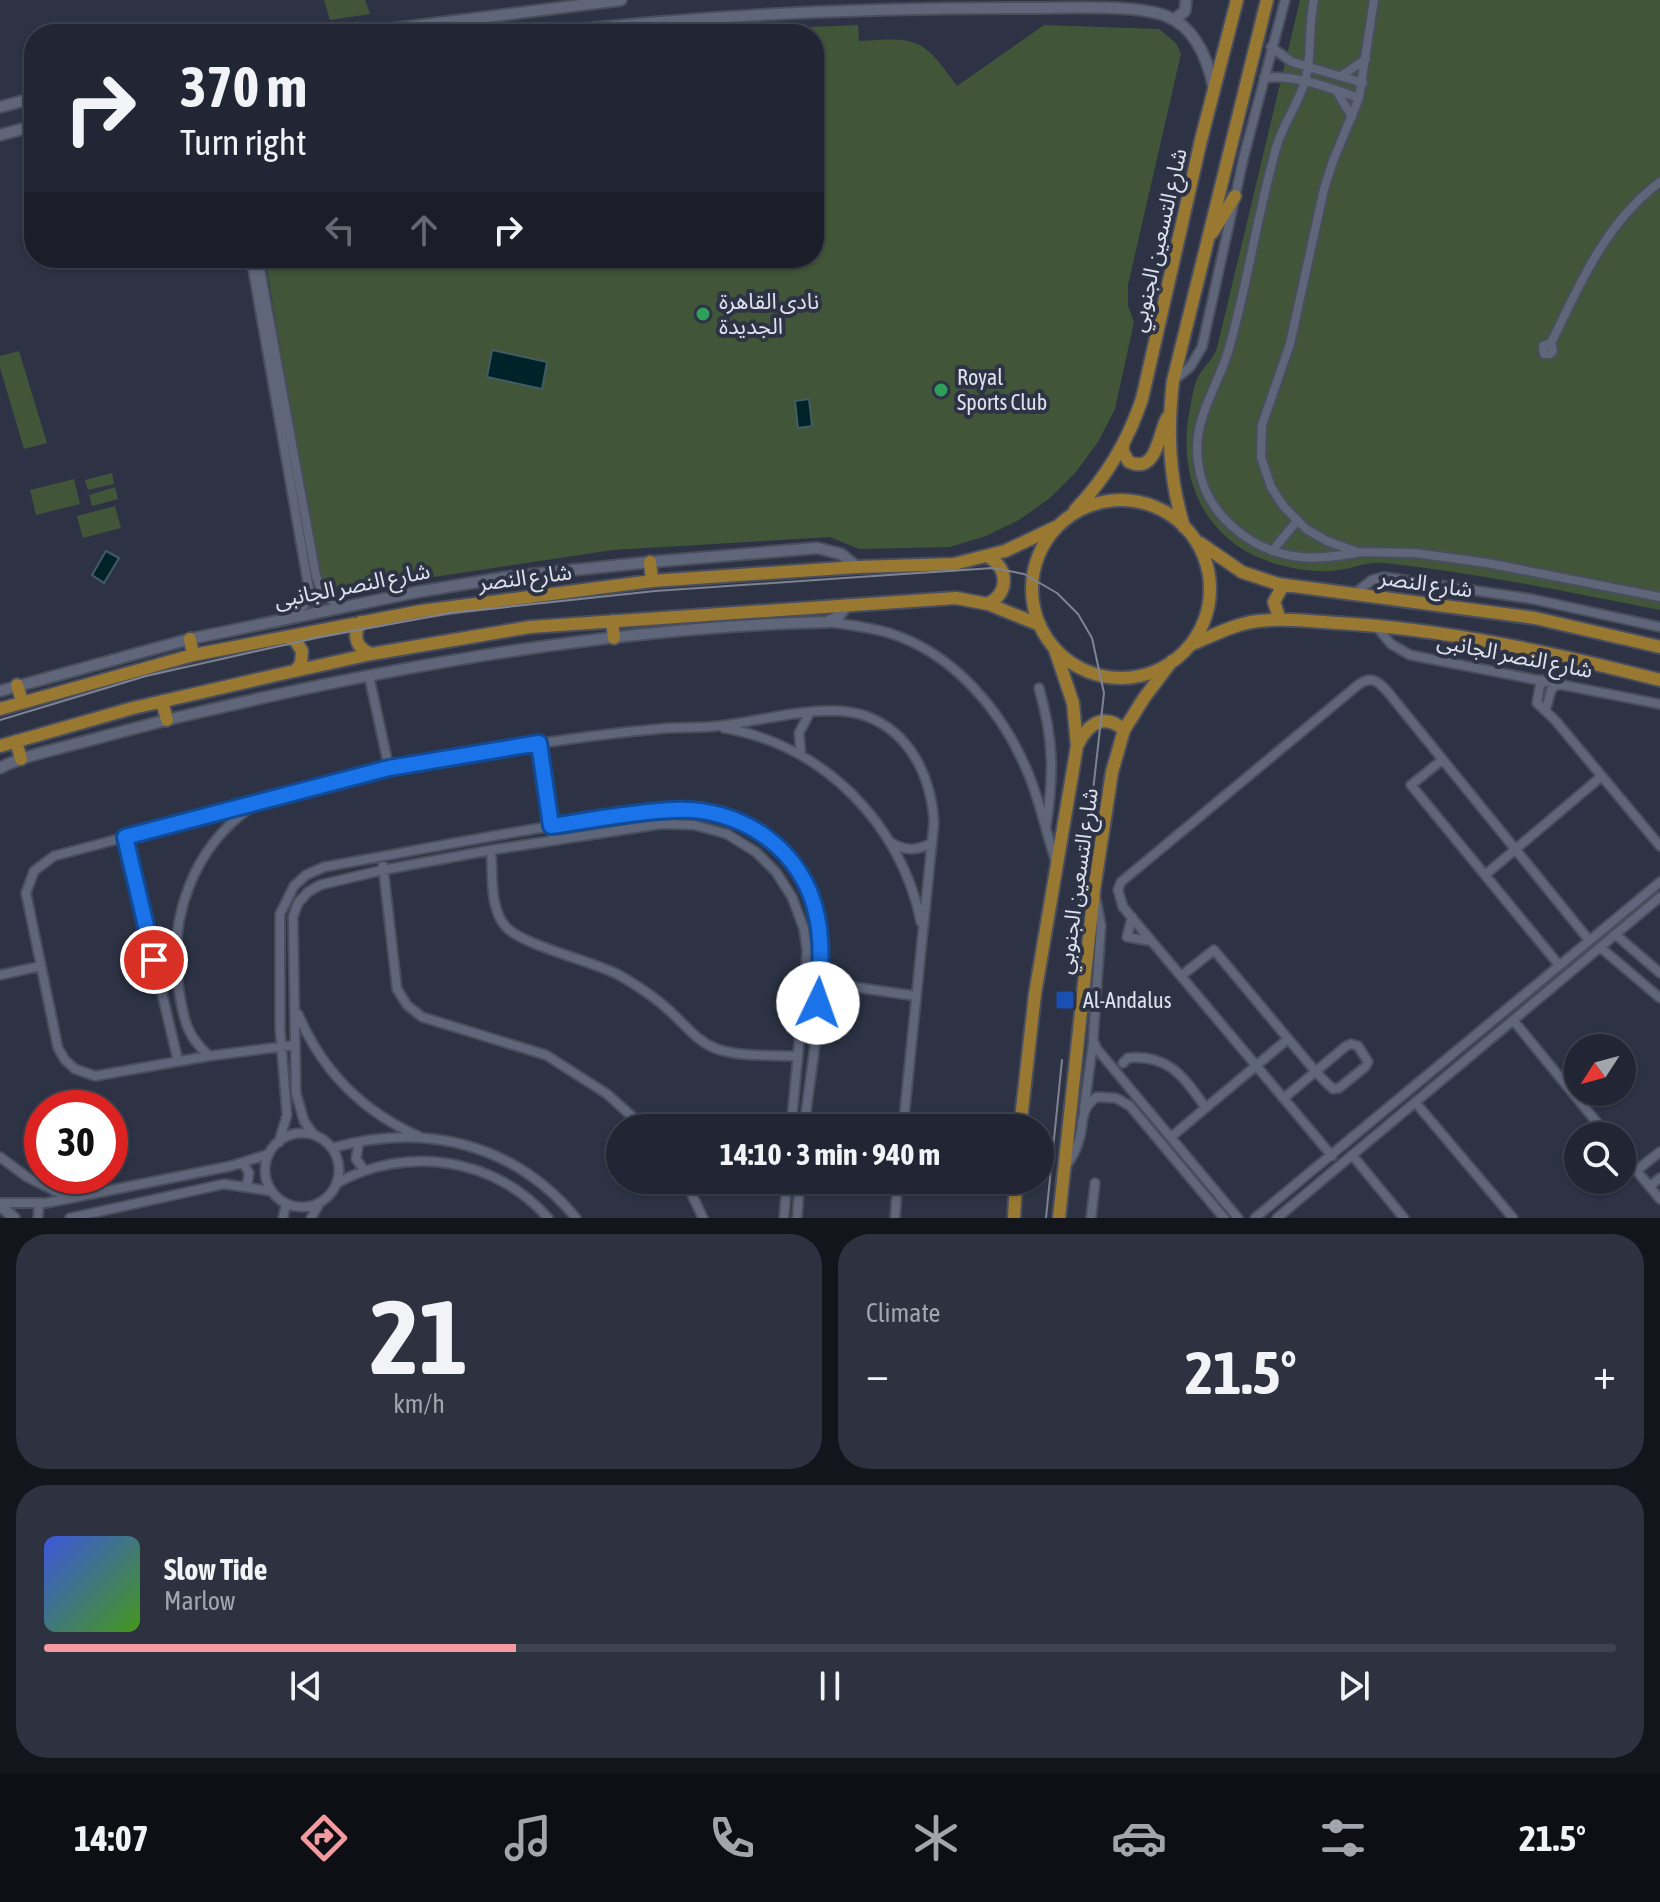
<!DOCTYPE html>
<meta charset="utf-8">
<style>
body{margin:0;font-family:"Asap Condensed","Noto Sans Arabic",sans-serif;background:#2e3240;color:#f1f3f6;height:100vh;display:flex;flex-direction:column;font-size:30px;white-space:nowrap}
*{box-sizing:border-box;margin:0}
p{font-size:26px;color:#a2a5ac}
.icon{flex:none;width:44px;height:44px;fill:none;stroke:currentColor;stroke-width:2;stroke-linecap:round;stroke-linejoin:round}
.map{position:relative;height:1218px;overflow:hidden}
.drawer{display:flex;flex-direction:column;gap:16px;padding:16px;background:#13151d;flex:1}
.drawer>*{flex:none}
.hud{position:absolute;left:24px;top:24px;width:800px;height:244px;border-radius:32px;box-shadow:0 2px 6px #0004,0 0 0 2px #3f434f;background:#222634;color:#f1f3f6;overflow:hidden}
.needle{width:52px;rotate:234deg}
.buttons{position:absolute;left:1564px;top:1034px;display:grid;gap:16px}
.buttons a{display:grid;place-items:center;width:72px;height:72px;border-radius:50%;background:#222634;box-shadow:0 2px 6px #0004,0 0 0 2px #3f434f;font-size:40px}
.speed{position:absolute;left:24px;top:1090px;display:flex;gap:16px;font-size:40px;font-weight:700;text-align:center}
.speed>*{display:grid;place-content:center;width:104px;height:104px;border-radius:50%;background:#222634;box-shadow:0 2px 6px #0004,0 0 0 2px #3f434f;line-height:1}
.speed .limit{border:12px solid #d22;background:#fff;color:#111}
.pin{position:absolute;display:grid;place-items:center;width:68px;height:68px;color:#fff;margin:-34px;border:4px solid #fff;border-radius:50%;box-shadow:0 2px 8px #0007}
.me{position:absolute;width:88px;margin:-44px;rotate:3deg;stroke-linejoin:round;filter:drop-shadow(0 0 6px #0008)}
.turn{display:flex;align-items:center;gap:28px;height:168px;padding:0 24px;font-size:36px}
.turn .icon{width:104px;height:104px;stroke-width:2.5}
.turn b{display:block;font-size:56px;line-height:68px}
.lanes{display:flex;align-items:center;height:76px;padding:0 24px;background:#0003;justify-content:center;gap:40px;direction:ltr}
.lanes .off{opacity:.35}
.big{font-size:60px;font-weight:700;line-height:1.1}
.drawer .tile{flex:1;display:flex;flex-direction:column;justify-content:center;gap:12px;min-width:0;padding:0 28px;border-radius:32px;background:#2e3240}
.drawer .dial{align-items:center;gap:0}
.dial b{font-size:104px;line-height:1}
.song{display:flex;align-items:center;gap:24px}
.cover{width:96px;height:96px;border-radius:12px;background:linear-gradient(135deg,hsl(230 70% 55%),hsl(100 70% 35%))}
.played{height:8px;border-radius:4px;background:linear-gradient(90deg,#f49b9f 30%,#3f434f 30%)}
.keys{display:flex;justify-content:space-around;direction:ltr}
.heat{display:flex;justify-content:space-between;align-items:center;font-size:44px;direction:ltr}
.drawer .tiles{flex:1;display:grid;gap:16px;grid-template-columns:1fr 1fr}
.tile:last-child{grid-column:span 2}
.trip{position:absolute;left:606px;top:1114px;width:448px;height:80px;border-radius:40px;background:#222634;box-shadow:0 2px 6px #0004,0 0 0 2px #3f434f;font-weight:700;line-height:80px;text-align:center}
.tab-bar{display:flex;height:128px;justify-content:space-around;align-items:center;background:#0e0f15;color:#a2a5ac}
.tab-bar .icon{width:56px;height:56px}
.tab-bar .active{color:#f49b9f}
.tab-bar b{font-size:36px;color:#f1f3f6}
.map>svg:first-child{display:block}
</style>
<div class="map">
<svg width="1660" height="1218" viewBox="0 0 1660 1218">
<rect width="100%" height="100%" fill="#2d3345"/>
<path fill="#415538" d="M324 0H365L370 14 330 20Z
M1300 0H1660V610C1569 592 1477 573 1385 563 1368 561 1355 568 1338 570 1323 573 1299 570 1284 566 1208 548 1175 482 1190 408 1192 399 1193 388 1197 379 1202 367 1213 361 1217 348Z
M858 25 859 41C918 37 922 37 957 86L1044 25 1159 29 1176 43 1181 54 1128 285V306L1134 322 1115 409 1098 442 1076 472 1050 498 1019 520 986 536 950 547 859 549 830 537 613 550 341 591 326 582 319 574 265 258H814V34H646Z
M19 351 47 443 24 449 0 368V356Z
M112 473 114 484 88 490 85 480Z
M74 479 80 504 36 515 30 490Z
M115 487 118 499 92 506 89 495Z
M115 506 121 528 83 538 77 516Z"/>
<path fill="#002229" stroke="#435c64" stroke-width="2" d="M492 350 547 362 542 389 487 377Z
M809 399 812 426 798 428 795 401Z
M106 551 119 558 104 583 92 575Z"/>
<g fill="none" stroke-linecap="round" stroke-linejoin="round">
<g stroke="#494e5e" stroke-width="12">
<path id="minor" d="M1314 0C1308 26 1312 53 1306 78 1300 101 1284 122 1277 145 1257 213 1248 284 1228 352 1216 390 1192 421 1198 462 1204 514 1251 552 1301 557 1319 559 1338 556 1356 553
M1374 0 1359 98 1333 161 1324 189 1290 344 1262 425 1261 457 1271 487 1284 507 1306 529 1327 541 1357 552 1415 553 1487 563 1660 597
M1271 47 1292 62 1363 83
M1341 76 1366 59
M1264 78C1295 74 1330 88 1359 98
M1336 90 1352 117
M251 258 309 589 304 605 291 618
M258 258 316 576C321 593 328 602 345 606
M1551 343 1543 346 1544 354H1550L1553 351 1551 343C1580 284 1605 223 1660 182
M1173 381 1190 367 1202 347 1244 156 1285 0
M1272 551 1297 521
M1354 594 1372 580 1384 577 1532 599 1660 627
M308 596 310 600 318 601 322 592
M828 622C849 625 869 627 889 633 954 653 1003 712 1028 773 1040 801 1046 833 1056 862
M1375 625 1391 644 1410 655 1660 704
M369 676 389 768
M1541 680 1537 703 1555 720 1660 846
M1039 688C1054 741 1054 774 1046 828
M1546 709 1551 690 1558 682
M724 728C824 745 901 824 921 922
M539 743 553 840
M801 755 799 733 809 714
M1442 760 1411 785 1559 965
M125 837 178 1061
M892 843C905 851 918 851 931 843
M491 850C493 874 489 908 506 927 522 945 592 961 619 975 638 986 658 999 674 1015 688 1028 698 1042 717 1049 741 1057 771 1055 797 1056
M383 866 397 989 407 1005 422 1017 546 1055 607 1094 645 1128
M1485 875 1602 776
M1096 899 1101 926 1093 1040 1097 1049 1238 1218
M1132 917 1127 937 1151 941
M1615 934 1660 973
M1600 947 1660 998
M0 975 41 966
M1181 976 1214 950C1241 982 1268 1015 1295 1047 1307 1061 1319 1077 1333 1089L1339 1088 1365 1067 1368 1062 1358 1046 1351 1044 1346 1046 1284 1098
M805 980 916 996
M298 1014C322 1071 363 1112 420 1137
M1513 1020 1608 1136
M295 1045 209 1056 95 1076 75 1069 65 1060 58 1048 26 893 34 871 54 856C130 836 206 816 282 796 319 787 356 775 393 768 484 751 576 736 668 728 684 727 701 728 717 726 761 722 824 701 866 716 911 733 931 777 934 822L903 1128
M209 1056C186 1035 184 1020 179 991 167 920 192 849 251 807
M1123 1063 1128 1058C1170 1054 1184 1078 1206 1108
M1415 1102 1513 1218
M1084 1109 1093 1043
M265 1170a37 37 0 1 1 74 0a37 37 0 1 1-74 0Z
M314 1135 304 1121 296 1093 293 917 298 903 308 892 320 885 383 870 491 850 661 824 694 825 727 834 756 852 776 872 792 897 804 929 807 951 805 980 791 1128
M1171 1137 1288 1039
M279 1142 287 1115 280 1028V914L294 886 306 875 324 867C415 851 506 832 598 819 639 814 683 804 724 815 769 826 808 871 817 917 829 976 811 1067 804 1128
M359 1142 356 1159 364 1170
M332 1148C424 1122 514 1143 576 1218
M1622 1153 1660 1199
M1352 1155 1404 1218
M1332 1156 1123 907 1118 890 1121 882 1358 685C1371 676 1377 680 1387 691L1589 940
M0 1157 27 1177 69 1198
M243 1163 249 1173 247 1185
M1066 1166C1071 1159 1076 1151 1078 1143 1085 1125 1078 1109 1097 1097L1116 1098 1130 1106 1224 1218
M1637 1170 1660 1152
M685 1180 703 1218
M337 1183C406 1145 495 1157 548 1218
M1650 1186 1660 1178
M0 1203H46L231 1166 269 1154
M38 1218 39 1204
M70 1218 224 1184 271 1191
M283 1218 286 1204
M311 1218 319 1204
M784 1218 787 1180
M797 1218 800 1180
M895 1218 898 1180
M1091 1218 1095 1183
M1255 1218 1660 882
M1277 1218 1660 897"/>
</g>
<g stroke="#494e5e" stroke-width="14">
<path id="tertiary" d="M1175 19 1185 11 1186 0
M351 34 621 0
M538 34C702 15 868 7 1034 8 1067 8 1137 4 1166 16 1196 27 1208 60 1214 89
M0 107 34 98
M0 135 34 126
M0 691 190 639 417 592 507 577 650 562 817 548 841 554 857 567
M0 768C23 756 50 751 75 744 114 734 153 723 192 714 398 665 615 627 827 622L839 616 848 604
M0 1205 14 1218"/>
</g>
<g stroke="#494e5e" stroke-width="16">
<path id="primary" d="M1212 233 1235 196
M1123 445V452L1129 462C1157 474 1158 435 1167 418
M1032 589a89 89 0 1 1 178 0a89 89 0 1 1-178 0Z
M1075 510C1106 478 1128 441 1142 399L1201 140 1237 0
M1184 527C1169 478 1167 432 1173 381L1267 0
M1200 543 1242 572 1278 584 1535 618 1660 647
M650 562 652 581
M988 604C1009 592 1009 570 989 557
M1280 620 1274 602 1283 585
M612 621 614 638
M361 622C352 635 356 648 371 654
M287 637 295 640 302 651 301 664 295 671
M190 639 193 655
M1190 645C1212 636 1234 624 1258 621 1284 618 1311 621 1337 623 1446 629 1555 653 1660 680
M17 685 22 701
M162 701 167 720
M0 709 193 655 421 611 652 581 857 567 954 564 1005 551 1058 526
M16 741 21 759
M1078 744C1089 722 1105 713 1124 730
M0 746 133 708 281 674 371 654 530 627 956 598 988 604 1040 625
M1020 1128 1035 994 1077 746 1073 703 1055 650
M1014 1218 1016 1180
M1059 1218 1094 890 1112 772 1124 730 1144 698 1172 661"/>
</g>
<use href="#minor" stroke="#5f667a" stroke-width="8"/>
<use href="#tertiary" stroke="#5f667a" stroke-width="10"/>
<use href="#primary" stroke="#997932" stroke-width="12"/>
<path stroke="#7e8392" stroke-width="2" d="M0 720 146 676 320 637 451 613 655 591 859 577 993 568 1024 574 1057 593 1078 614 1092 638 1104 693 1076 942
M1046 1218 1062 1060"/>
</g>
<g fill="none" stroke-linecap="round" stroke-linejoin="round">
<g stroke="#114b97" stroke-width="20">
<path id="route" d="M154 960 125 837 389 768 539 743 551 826C591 820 632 812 673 810 740 806 804 849 817 917 823 945 820 975 818 1003"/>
</g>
<use href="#route" stroke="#1a73e8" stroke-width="14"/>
</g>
<g fill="#2e9e5b" stroke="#2d3345" stroke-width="3">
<circle cx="703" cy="314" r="8"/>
<circle cx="941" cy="390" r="8"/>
</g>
<rect fill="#1a4fb4" stroke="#2d3345" stroke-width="3" x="1055" y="990" width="20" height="20" rx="4"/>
<g text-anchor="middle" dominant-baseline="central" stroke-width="8" stroke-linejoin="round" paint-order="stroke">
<g font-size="22" fill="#dee2ee" stroke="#2d3345">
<text transform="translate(1158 240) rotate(-77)">شارع التسعين الجنوبي</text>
<text transform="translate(525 577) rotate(-7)">شارع النصر</text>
<text transform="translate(1426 583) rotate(8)">شارع النصر</text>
<text transform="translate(352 585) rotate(-11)">شارع النصر الجانبى</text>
<text transform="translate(1515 655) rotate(11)">شارع النصر الجانبى</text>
<text transform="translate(1077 881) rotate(-82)">شارع التسعين الجنوبي</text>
</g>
<g font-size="22" fill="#dee2ee" stroke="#2d3345" text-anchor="start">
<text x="719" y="301">نادى القاهرة<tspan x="719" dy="25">الجديدة</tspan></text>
<text x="957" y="377">Royal<tspan x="957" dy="25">Sports Club</tspan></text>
<text x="1083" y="1000">Al-Andalus</text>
</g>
</g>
</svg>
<div class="buttons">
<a><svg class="needle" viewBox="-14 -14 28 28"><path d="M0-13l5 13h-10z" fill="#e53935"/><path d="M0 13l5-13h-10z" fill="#a2a5ac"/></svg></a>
<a><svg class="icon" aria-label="search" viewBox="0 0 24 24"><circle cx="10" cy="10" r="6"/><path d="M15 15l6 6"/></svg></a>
</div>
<div class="speed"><div class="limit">30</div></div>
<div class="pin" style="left:154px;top:960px;background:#d93025"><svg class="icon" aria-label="arrive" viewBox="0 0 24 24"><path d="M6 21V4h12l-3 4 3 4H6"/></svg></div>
<svg class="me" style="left:818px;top:1003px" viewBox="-20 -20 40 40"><circle r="19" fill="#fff"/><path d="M0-13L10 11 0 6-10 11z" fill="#1a73e8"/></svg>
<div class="trip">14:10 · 3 min · 940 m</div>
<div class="hud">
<div class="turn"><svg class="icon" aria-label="right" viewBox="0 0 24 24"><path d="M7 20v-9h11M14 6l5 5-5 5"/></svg><div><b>370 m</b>Turn right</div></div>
<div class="lanes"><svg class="icon off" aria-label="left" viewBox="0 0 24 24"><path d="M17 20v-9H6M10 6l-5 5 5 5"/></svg><svg class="icon off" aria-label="ahead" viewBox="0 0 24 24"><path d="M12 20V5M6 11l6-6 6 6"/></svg><svg class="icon" aria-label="right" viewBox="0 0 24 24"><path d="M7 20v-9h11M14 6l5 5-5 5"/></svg></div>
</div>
</div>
<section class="drawer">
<div class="tiles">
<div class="tile dial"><b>21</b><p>km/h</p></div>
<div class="tile"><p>Climate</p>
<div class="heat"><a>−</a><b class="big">21.5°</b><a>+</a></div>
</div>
<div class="tile">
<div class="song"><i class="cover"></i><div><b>Slow Tide</b><p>Marlow</p></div></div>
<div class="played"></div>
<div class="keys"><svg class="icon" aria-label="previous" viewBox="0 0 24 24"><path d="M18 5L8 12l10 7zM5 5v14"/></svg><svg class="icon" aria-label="pause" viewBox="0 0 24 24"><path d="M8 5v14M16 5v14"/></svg><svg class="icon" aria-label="next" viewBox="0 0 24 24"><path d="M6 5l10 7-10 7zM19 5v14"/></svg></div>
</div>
</div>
</section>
<nav class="tab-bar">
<b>14:07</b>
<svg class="icon active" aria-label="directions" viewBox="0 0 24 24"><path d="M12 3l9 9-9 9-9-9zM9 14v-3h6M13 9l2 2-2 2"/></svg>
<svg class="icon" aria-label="music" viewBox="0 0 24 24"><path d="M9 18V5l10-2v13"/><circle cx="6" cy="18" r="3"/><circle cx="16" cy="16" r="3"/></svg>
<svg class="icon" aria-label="phone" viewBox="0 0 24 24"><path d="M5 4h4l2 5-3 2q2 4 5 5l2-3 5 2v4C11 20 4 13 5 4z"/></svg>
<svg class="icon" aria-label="climate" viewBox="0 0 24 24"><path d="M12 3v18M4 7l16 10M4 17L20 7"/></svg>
<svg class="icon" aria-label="car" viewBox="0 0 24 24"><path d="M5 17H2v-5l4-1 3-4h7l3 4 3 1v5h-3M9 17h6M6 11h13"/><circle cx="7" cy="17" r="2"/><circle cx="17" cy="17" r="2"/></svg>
<svg class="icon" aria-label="filters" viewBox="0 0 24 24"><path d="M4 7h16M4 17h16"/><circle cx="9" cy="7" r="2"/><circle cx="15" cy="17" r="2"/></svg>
<b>21.5°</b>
</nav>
